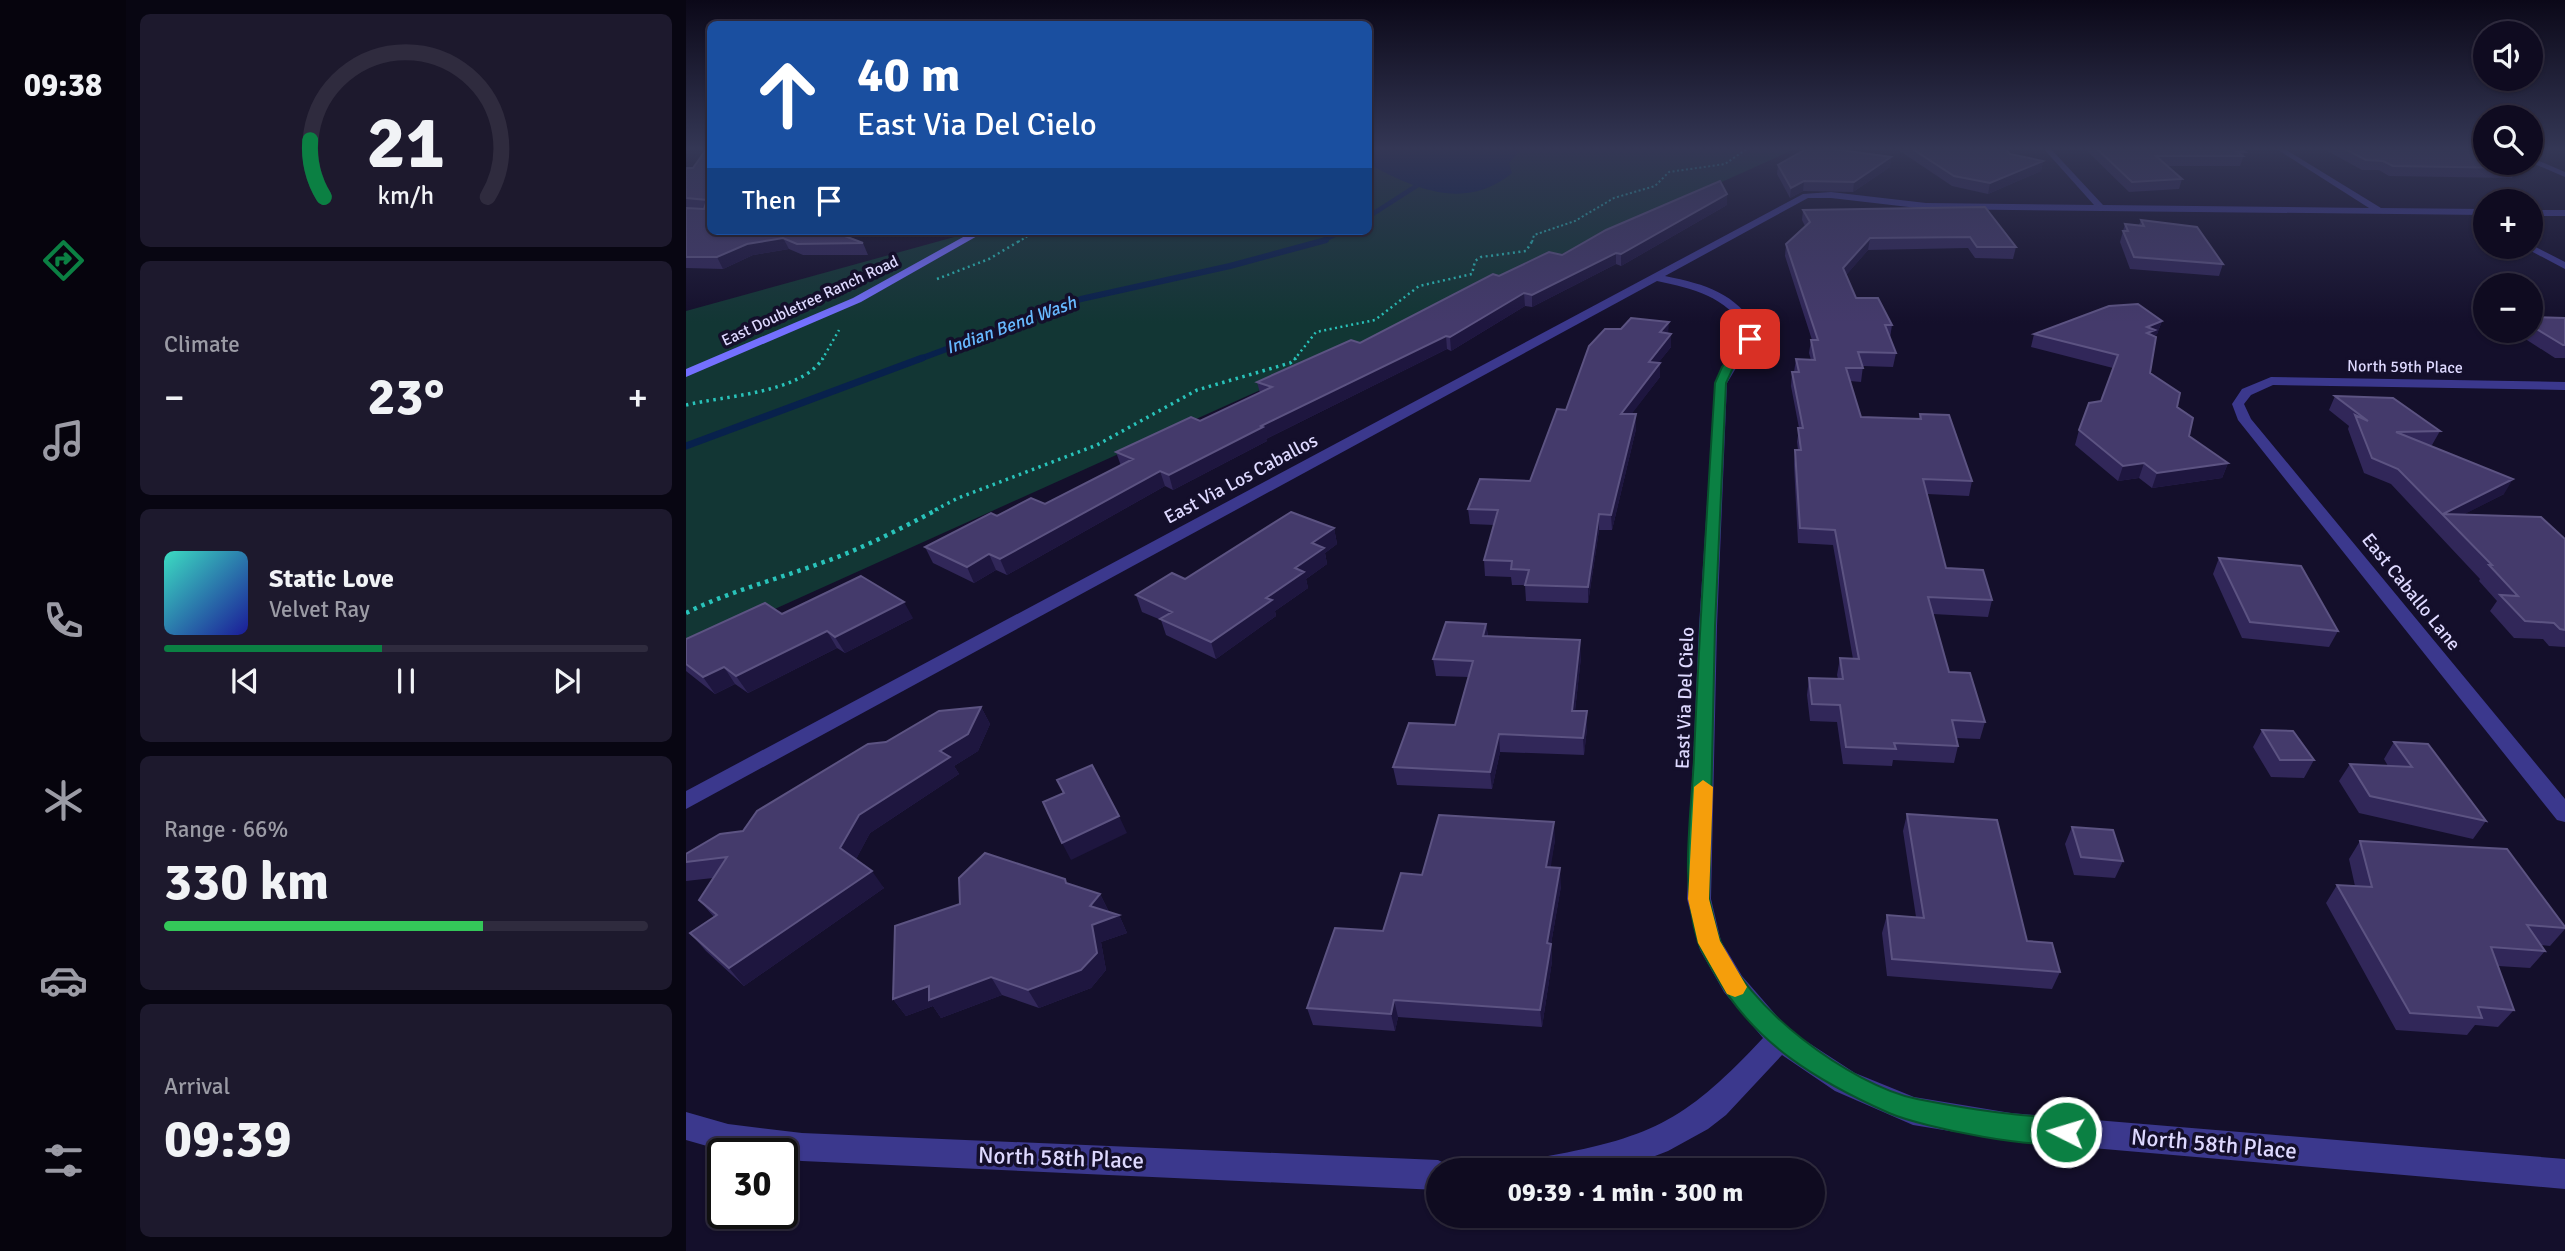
<!DOCTYPE html>
<meta charset="utf-8">
<style>
body{margin:0;font-family:Signika,sans-serif;background:#1d192d;color:#f1f3f6;height:100vh;display:flex;flex-direction:column;font-size:26px;white-space:nowrap}
*{box-sizing:border-box;margin:0}
p{font-size:23px;color:#9b9ba5}
.icon{flex:none;width:38px;height:38px;fill:none;stroke:currentColor;stroke-width:2;stroke-linecap:round;stroke-linejoin:round}
.map{position:relative;flex:1;overflow:hidden}
.drawer{display:flex;flex-direction:column;gap:14px;padding:14px;background:#080612;width:560px}
.drawer>*{flex:none}
.top-card{position:absolute;left:21px;top:21px;width:665px;height:214px;border-radius:10px;box-shadow:0 2px 5px #0004,0 0 0 2px #2f2b3e;background:#1a4fa0;color:#fff;overflow:hidden}
.controls{position:absolute;left:1787px;top:21px;display:grid;gap:14px}
.controls a{display:grid;place-items:center;width:70px;height:70px;border-radius:50%;background:#0f0b20;box-shadow:0 2px 5px #0004,0 0 0 2px #2f2b3e;font-size:35px}
.speed{position:absolute;left:21px;top:1138px;display:flex;gap:14px;font-size:35px;font-weight:700;text-align:center}
.speed>*{display:grid;place-content:center;width:91px;height:91px;border-radius:50%;background:#0f0b20;box-shadow:0 2px 5px #0004,0 0 0 2px #2f2b3e;line-height:1}
.speed .limit{border:4px solid #111;border-radius:10px;background:#fff;color:#111}
.pin{position:absolute;display:grid;place-items:center;width:60px;height:60px;color:#fff;margin:-30px;border-radius:14px;box-shadow:0 4px 10px #0006}
.me{position:absolute;width:77px;margin:-38px;rotate:275deg;stroke-linejoin:round;filter:drop-shadow(0 0 5px #0008)}
.turn{display:flex;align-items:center;gap:24px;height:147px;padding:0 35px;font-size:32px}
.turn .icon{width:91px;height:91px;stroke-width:2.5}
.turn b{display:block;font-size:49px;line-height:60px}
.then{display:flex;align-items:center;height:66px;padding:0 35px;background:#0003;gap:14px;font-size:26px}
.big{font-size:52px;font-weight:800;line-height:1.1}
.drawer .card{flex:1;display:flex;flex-direction:column;justify-content:center;gap:10px;min-width:0;padding:0 24px;border-radius:10px;background:#1d192d}
.drawer .dial{align-items:center;gap:0}
.dial svg{height:182px;overflow:visible;fill:none;stroke:#2f2b3e;stroke-width:7;stroke-linecap:round;text-anchor:middle}
.dial text{fill:#f1f3f6;stroke:none}
.song{display:flex;align-items:center;gap:21px}
.cover{width:84px;height:84px;border-radius:10px;background:linear-gradient(135deg,hsl(170 70% 55%),hsl(240 70% 35%))}
.played{height:7px;border-radius:4px;background:linear-gradient(90deg,#0b8043 45%,#2f2b3e 45%)}
.keys{display:flex;justify-content:space-around;direction:ltr}
.heat{display:flex;justify-content:space-between;align-items:center;font-size:38px;direction:ltr}
.charge{height:10px;border-radius:5px;background:linear-gradient(90deg,#34c759 66%,#2f2b3e 0)}
.trip{position:absolute;left:740px;top:1158px;width:399px;height:70px;border-radius:35px;background:#0f0b20;box-shadow:0 2px 5px #0004,0 0 0 2px #2f2b3e;font-weight:800;line-height:70px;text-align:center}
main{display:flex;flex:1;min-height:0}
.tab-bar{display:flex;flex-direction:column;width:126px;justify-content:space-around;align-items:center;background:#06040d;color:#9b9ba5}
.tab-bar .icon{width:49px;height:49px}
.tab-bar .on{color:#0b8043}
.tab-bar b{font-size:32px;color:#f1f3f6}
.map>svg:first-child{display:block}
</style>
<main>
<nav class="tab-bar">
<b>09:38</b>
<svg class="icon on" aria-label="directions" viewBox="0 0 24 24"><path d="M12 3l9 9-9 9-9-9zM9 14v-3h6M13 9l2 2-2 2"/></svg>
<svg class="icon" aria-label="music" viewBox="0 0 24 24"><path d="M9 18V5l10-2v13"/><circle cx="6" cy="18" r="3"/><circle cx="16" cy="16" r="3"/></svg>
<svg class="icon" aria-label="phone" viewBox="0 0 24 24"><path d="M5 4h4l2 5-3 2q2 4 5 5l2-3 5 2v4C11 20 4 13 5 4z"/></svg>
<svg class="icon" aria-label="climate" viewBox="0 0 24 24"><path d="M12 3v18M4 7l16 10M4 17L20 7"/></svg>
<svg class="icon" aria-label="car" viewBox="0 0 24 24"><path d="M5 17H2v-5l4-1 3-4h7l3 4 3 1v5h-3M9 17h6M6 11h13"/><circle cx="7" cy="17" r="2"/><circle cx="17" cy="17" r="2"/></svg>
<svg class="icon" aria-label="filters" viewBox="0 0 24 24"><path d="M4 7h16M4 17h16"/><circle cx="9" cy="7" r="2"/><circle cx="15" cy="17" r="2"/></svg>
</nav>
<section class="drawer">
<div class="card dial"><svg viewBox="0 0 100 80">
<path d="M14 69A42 42 0 1 1 86 69"/>
<path d="M14 69A42 42 0 0 1 8 44" stroke="#0b8043"/>
<text x="50" y="56" font-size="32" font-weight="700">21</text>
<text x="50" y="72" font-size="11">km/h</text>
</svg></div>
<div class="card"><p>Climate</p>
<div class="heat"><a>−</a><b class="big">23°</b><a>+</a></div>
</div>
<div class="card">
<div class="song"><i class="cover"></i><div><b>Static Love</b><p>Velvet Ray</p></div></div>
<div class="played"></div>
<div class="keys"><svg class="icon" aria-label="previous" viewBox="0 0 24 24"><path d="M18 5L8 12l10 7zM5 5v14"/></svg><svg class="icon" aria-label="pause" viewBox="0 0 24 24"><path d="M8 5v14M16 5v14"/></svg><svg class="icon" aria-label="next" viewBox="0 0 24 24"><path d="M6 5l10 7-10 7zM19 5v14"/></svg></div>
</div>
<div class="card"><p>Range · 66%</p><b class="big">330 km</b><div class="charge"></div></div>
<div class="card"><p>Arrival</p><b class="big">09:39</b></div>
</section>
<div class="map">
<svg width="1879" height="1251" viewBox="0 0 1879 1251">
<rect width="100%" height="100%" fill="#140f2b"/>
<path fill="#123634" d="M683 148H1111L0 649V311L290 231H682Z"/>
<path fill="#08214c" d="M682 148H836L823 163 826 173C779 212 727 188 683 164Z"/>
<g fill="none" stroke-linecap="round" stroke-linejoin="round">
<path stroke="#08214c" stroke-width="4.5" d="M682 217 738 181
M634 242 657 231"/>
<path stroke="#08214c" stroke-width="6" d="M231 360 395 299 544 266 640 240"/>
<path stroke="#08214c" stroke-width="7" d="M0 446 236 358"/>
<path stroke="#29c3ba" stroke-width="2" stroke-dasharray="2 2.5" stroke-linecap="butt" d="M332 242 350 231
M846 242 848 235 889 221 928 198 969 186 983 172 1039 164 1062 148"/>
<path stroke="#29c3ba" stroke-width="2.5" stroke-dasharray="2 3.5" stroke-linecap="butt" d="M251 279 303 259 335 240
M136 360 153 330
M608 360 630 332 689 320 733 286 786 274 789 261 795 257 840 251 847 240"/>
<path stroke="#29c3ba" stroke-width="3.5" stroke-dasharray="2.5 4.5" stroke-linecap="butt" d="M0 405C37 396 116 393 137 358
M249 510 272 498 411 445 511 390 604 363 610 358"/>
<path stroke="#29c3ba" stroke-width="4.5" stroke-dasharray="3.5 5" stroke-linecap="butt" d="M0 613C44 591 89 580 135 563 176 549 214 529 252 509"/>
<path fill="#3b388d" fill-rule="evenodd" d="M1357 148H1364L1417 205 1683 208 1589 148H1597L1695 208 1799 209V215L1240 209 1145 198H1122L979 276C1022 285 1047 292 1073 330L1041 383 1031 626 1025 899 1035 941 1056 976 1103 1030 1169 1073 1228 1097 1325 1113 1879 1159V1189L1325 1141 1227 1125 1149 1091 1096 1055 1040 1115 1022 1129 982 1151 930 1171H848L852 1161 862 1156C969 1137 1003 1117 1077 1038L1038 992 1014 950 1001 899 1013 626 1029 383 1061 330C1039 296 1008 289 971 281L0 809V791L1117 194 1145 192 1240 203 1408 205Z
M1844 157 1879 172V177L1844 162Z
M1844 210H1879V216H1844Z
M1844 244 1879 262V269L1841 249 1839 247H1844Z
M1585 377 1879 382V390L1587 385 1565 395 1558 404 1565 419 1879 799V822L1871 820 1552 420 1546 404 1556 389Z
M0 1112 42 1124 116 1133 752 1160 762 1165 765 1171H752V1190L116 1161 96 1159V1153L42 1152 0 1140Z"/>
<path fill="#7470ff" fill-rule="evenodd" d="M288 231H300L175 302 0 377V369L167 298Z"/>
</g>
<path fill="#312759" d="M21 148 24 231H154L156 235 177 243 182 255H117L103 249 67 255 37 269 0 268V168H7Z
M1213 148H1319L1324 154 1357 161 1355 171 1302 194 1266 186 1214 151Z
M1398 148H1553L1559 152 1554 166H1481L1496 179 1493 189 1443 192Z
M1636 148H1786L1831 168 1826 178 1703 176 1693 170H1676Z
M1205 157 1204 167 1167 192 1117 191 1104 198 1091 174 1092 165Z
M1041 205 935 266 930 264 846 307 839 306 765 351 761 349 580 439 581 441 487 490 479 486 321 575 310 570 288 583 247 563 239 547 311 516 359 504 435 466 430 452 514 421 574 393 571 382 674 343 813 276 876 255Z
M1299 207 1330 247 1327 259 1289 258 1282 248 1182 250 1160 275 1170 298 1206 325 1204 338 1210 353 1207 367 1177 366 1175 382 1164 381 1175 417 1233 419 1234 414 1286 481 1283 496 1241 494 1260 568 1306 600 1302 617 1247 614 1263 672 1299 722 1294 739 1270 738 1272 746 1268 763 1207 760 1206 766 1157 764 1151 722 1124 721 1121 695 1123 678 1152 679 1151 675 1154 658 1167 659 1147 545 1112 543 1108 465 1109 450H1112L1111 442 1113 428 1105 386 1106 372H1108L1110 359 1125 360 1123 353 1125 340H1126L1099 256 1100 244 1119 226 1116 220 1117 210Z
M1455 220 1537 264 1533 276 1444 269 1434 242 1439 224 1453 225Z
M1844 317 1879 318V358H1869L1827 331H1844Z
M1476 321 1471 334 1467 336 1464 373 1491 407 1503 436 1542 463 1536 478 1466 488 1453 478 1432 481 1389 445 1393 430 1415 401 1427 368 1345 347 1348 334Z
M982 334H985V347L972 363H974V377L945 414 950 429 926 530H913L902 603 840 601 839 585H826L825 577 799 576 798 560 808 525 784 524 782 509 844 481 880 410Z
M1649 396 1754 431 1746 445H1743L1818 494 1778 514 1879 539V647L1863 646 1857 639 1828 638 1804 611 1811 601 1793 581 1794 579 1705 484 1678 473 1662 429 1663 426 1643 410Z
M648 528 651 544 639 553 641 564 620 579 622 588 589 611 590 616 530 659 480 635 475 620 456 612 450 595Z
M1533 558 1652 631 1643 647 1556 638 1527 574Z
M227 618 159 653 151 648 62 693 49 684 29 694 0 671V639Z
M800 624 802 636 895 657 889 711 901 728 898 755 814 752 806 789 711 785 707 767 769 725 783 677 750 676 747 659Z
M295 707 304 724 292 751 268 766 273 774 184 833 170 859 198 888 58 986 20 951 4 933 28 917 13 900 27 878 0 881V854L57 831 200 742Z
M1576 730 1628 760 1618 778 1585 777 1567 747Z
M1708 742 1800 821 1787 839 1673 813 1653 781 1664 764 1702 766 1698 759Z
M1221 814 1341 941 1374 972 1366 989 1201 976 1196 933 1201 915 1230 917 1217 831Z
M1386 827 1437 861 1429 878 1388 875 1379 844Z
M869 840 864 867 875 886 865 944 866 961 856 1027 712 1017 709 1031 627 1025 621 1008 697 931 736 875Z
M1674 841 1879 927V929L1864 946 1855 945 1859 951 1844 968 1812 966 1828 1010 1812 1027 1789 1025 1781 1035 1710 1030 1640 903 1651 885 1669 886 1663 859Z
M381 884 414 894 423 912 433 915 441 933 415 942 420 970 405 988 353 1008 316 995 255 1018 247 1006 220 1016 207 999Z"/>
<path fill="#1e163f" d="M1205 157 1204 167 1167 192 1168 182Z
M1357 161 1355 171 1302 194 1304 183Z
M1118 181 1117 191 1104 198 1105 188Z
M1041 194V205L935 266V254Z
M97 238 103 249 67 255 37 269 31 257 61 244Z
M1184 238 1182 250 1156 280 1157 268Z
M930 253V264L846 307V295Z
M838 293 839 306 765 351 764 337Z
M1476 321 1471 334 1467 336 1456 346 1461 327Z
M983 322 982 335 974 332Z
M985 334V347L963 375V362Z
M760 336 761 349 580 439 581 441 487 490 483 475 575 426Z
M974 363V377L935 428V414Z
M950 414V429L926 530 925 515Z
M1458 463 1453 478 1432 481 1437 466Z
M1542 463 1536 478 1466 488 1471 473Z
M474 471 479 486 321 575 314 559Z
M1827 479 1818 494 1763 522 1757 514Z
M913 514V530L902 603V587Z
M648 528 651 544 639 553 641 564 620 579 622 588 589 611 590 616 530 659 525 642 580 598 609 568 626 543Z
M303 554 310 570 288 583 281 567Z
M218 602 227 618 159 653 149 637Z
M800 624 802 640 797 636Z
M141 631 151 648 62 693 50 676Z
M894 640 895 657 887 728 886 711Z
M38 667 49 684 29 694 17 677Z
M295 707 304 724 292 751 268 766 273 774 184 833 167 865 154 848 173 815 254 751Z
M901 711V728L898 755 897 738Z
M813 734 814 752 806 789 804 772Z
M433 816 441 833 385 860 376 843Z
M868 822 869 840 862 885 860 867Z
M874 868 875 886 865 944 866 961 856 1027 854 1010 861 943Z
M186 871 198 888 58 986 43 968Z
M414 894 423 912 414 922 433 915 441 933 415 942 420 970 405 988 353 1008 342 990 404 906Z
M305 977 316 995 255 1018 247 1006 220 1016 207 999 243 986Z
M708 1000 712 1017 709 1031 705 1014Z"/>
<path fill="#443a6b" stroke="#5c5382" stroke-width="2" d="M21 148H24V231H146L177 243 111 244 97 238 61 244 31 257H0V208L18 209 21 200 0 198V168H7Z
M1122 148H1140L1205 157 1168 182 1118 181 1105 188 1092 165Z
M1225 148H1319L1324 154 1357 161 1304 183 1268 176Z
M1410 148H1553L1559 152H1551L1557 156H1470L1496 179 1446 182Z
M1657 148H1786L1799 154V163H1819L1831 168 1707 166 1697 161 1680 160Z
M1034 181 1041 194 935 254 930 253 846 295 838 293 764 337 760 336 575 426 577 427 483 475 474 471 314 559 303 554 281 567 239 547 305 513 311 516 345 498 359 504 447 459 430 452 505 417 514 421 586 387 571 382 665 340 674 343 807 274 813 276 863 252 876 255 920 230Z
M1299 207 1330 247H1291L1284 237 1184 238 1157 268 1170 298H1192L1206 325H1199L1210 353 1172 352 1177 368H1160L1175 417 1235 419 1234 414 1263 415 1286 481 1237 479 1260 568 1297 570 1306 600 1242 597 1263 672 1284 673 1299 722 1266 720 1272 746 1208 743 1210 749 1160 747 1154 705 1126 704 1123 678 1157 679 1154 658 1173 659 1149 530 1114 528 1109 450H1115L1112 428H1117L1106 372H1113L1110 359 1129 360 1125 340H1132L1100 244 1124 222 1117 210Z
M1455 220 1511 227 1537 264 1448 257 1437 231H1442L1439 224 1458 226Z
M1452 304 1476 321 1461 327 1469 330 1461 333 1470 337 1464 373 1494 393 1491 407 1507 418 1503 436 1542 463 1471 473 1458 463 1437 466 1393 430 1403 403 1415 401 1432 355 1348 334 1423 306Z
M1844 317 1879 318V345H1877L1844 325Z
M945 318 983 322 974 332 985 334 963 362 974 363 935 414H950L925 515 913 514 902 587 839 585 843 570 825 569 826 561 798 560 812 510 782 509 794 479 844 481 871 409 880 410 903 346 919 329H935Z
M1649 396 1707 398 1754 431 1710 432 1827 479 1757 514 1855 517 1879 539V630L1874 629 1868 623 1839 621 1814 595 1832 596 1803 565H1806L1712 469 1686 458 1669 415 1682 421Z
M605 512 648 528 626 543 638 548 609 568 618 572 580 598 586 600 525 642 474 619 486 612 450 595 486 573 499 579Z
M1533 558 1615 566 1652 631 1564 622Z
M175 576 218 602 149 637 141 631 50 676 38 667 17 677 0 664V639L79 603 96 614Z
M760 622 800 624 797 636 894 640 886 711H901L897 738 813 734 804 772 707 767 723 723 769 725 787 661 747 659Z
M295 707 282 734 254 751 264 757 173 815 154 848 186 871 43 968 4 933 31 915 13 900 41 857 0 862V854L34 834 57 831 71 811 182 744 200 742 253 711Z
M1576 730 1607 731 1628 760H1594Z
M1708 742 1742 744 1800 821 1684 796 1664 764 1726 767Z
M406 765 433 816 376 843 357 802 378 793 371 780Z
M1221 814 1311 820 1341 941 1366 943 1374 972 1206 959 1201 915 1238 918Z
M753 815 868 822 860 867 874 868 861 943 865 944 854 1010 708 1000 705 1014 621 1008 649 928 697 931 715 873 736 875Z
M1386 827 1427 830 1437 861 1395 857Z
M1674 841 1821 849 1879 927V928L1841 925 1859 951 1805 947 1828 1010 1792 1007 1796 1018 1724 1013 1651 885 1686 887Z
M299 853 379 879 380 883 414 894 404 906 433 915 406 925 411 953 395 970 342 990 305 977 243 1000V986L207 999 209 926 274 904 273 878Z"/>
<linearGradient id="sky" x2="0" y2="1"><stop stop-color="#0b0818"/><stop offset="0.46" stop-color="#343755"/><stop offset="1" stop-color="#343755" stop-opacity="0"/></linearGradient>
<rect width="1879" height="323" fill="url(#sky)"/>
<path fill="#0b8043" stroke="#07532c" stroke-width="2" d="M1061 336 1070 339 1047 368 1040 383 1029 626 1023 899C1027 912 1029 927 1034 940 1058 1006 1164 1085 1231 1099 1262 1105 1295 1111 1326 1114 1347 1117 1370 1115 1389 1123L1393 1132 1389 1141C1359 1153 1235 1127 1203 1113 1133 1082 1068 1044 1029 974 1023 964 1016 953 1012 942 994 884 1005 818 1008 758 1013 633 1021 508 1029 383L1036 367Z"/>
<path fill="#f59e0b" d="M1017 780 1027 787 1023 899 1034 941 1061 987 1057 994 1049 997 1041 994 1012 943 1002 899 1008 787Z"/>
<g text-anchor="middle" dominant-baseline="central" stroke-width="7" stroke-linejoin="round" paint-order="stroke">
<g font-size="16" fill="#ded9ff" stroke="#140f2b">
<text transform="translate(124 301) rotate(-25)">East Doubletree Ranch Road</text>
<text transform="translate(1719 367) rotate(1)">North 59th Place</text>
</g>
<g font-size="18" font-style="italic" fill="#67b9ff" stroke="#140f2b">
<text transform="translate(325 325) rotate(-20)">Indian Bend Wash</text>
</g>
<g font-size="19" fill="#ded9ff" stroke="#140f2b">
<text transform="translate(555 479) rotate(-28)">East Via Los Caballos</text>
<text transform="translate(1725 592) rotate(51)">East Caballo Lane</text>
<text transform="translate(999 698) rotate(-88)">East Via Del Cielo</text>
</g>
<g font-size="23" fill="#ded9ff" stroke="#140f2b">
<text transform="translate(1528 1144) rotate(5)">North 58th Place</text>
<text transform="translate(375 1158) rotate(2)">North 58th Place</text>
</g>
</g>
</svg>
<div class="controls">
<a><svg class="icon" aria-label="sound" viewBox="0 0 24 24"><path d="M4 9h4l5-4v14l-5-4H4zM17 9q2 3 0 6"/></svg></a>
<a><svg class="icon" aria-label="search" viewBox="0 0 24 24"><circle cx="10" cy="10" r="6"/><path d="M15 15l6 6"/></svg></a>
<a>+</a>
<a>−</a>
</div>
<div class="speed"><div class="limit">30</div></div>
<div class="pin" style="left:1064px;top:339px;background:#d93025"><svg class="icon" aria-label="arrive" viewBox="0 0 24 24"><path d="M6 21V4h12l-3 4 3 4H6"/></svg></div>
<svg class="me" style="left:1380px;top:1132px" viewBox="-20 -20 40 40"><circle r="17" fill="#0b8043" stroke="#fff" stroke-width="3"/><path d="M0-11L8 9 0 5-8 9z" fill="#fff"/></svg>
<div class="trip">09:39 · 1 min · 300 m</div>
<div class="top-card">
<div class="turn"><svg class="icon" aria-label="ahead" viewBox="0 0 24 24"><path d="M12 20V5M6 11l6-6 6 6"/></svg><div><b>40 m</b>East Via Del Cielo</div></div>
<div class="then">Then<svg class="icon" aria-label="arrive" viewBox="0 0 24 24"><path d="M6 21V4h12l-3 4 3 4H6"/></svg></div>
</div>
</div>
</main>
